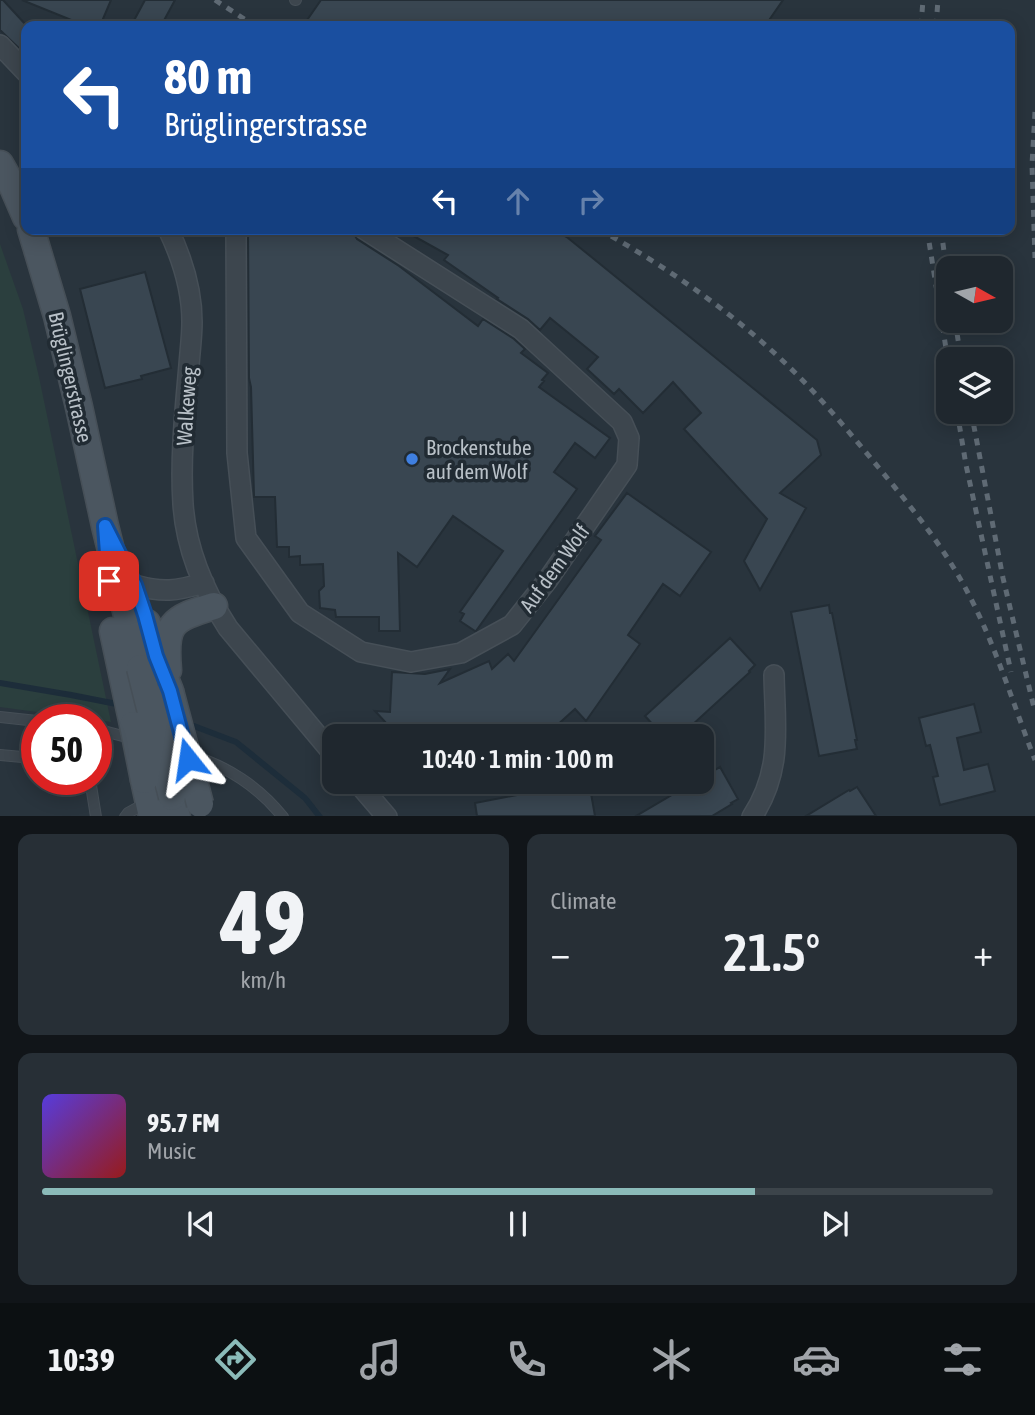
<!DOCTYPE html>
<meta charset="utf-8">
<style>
body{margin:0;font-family:"Asap Condensed",sans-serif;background:#272f36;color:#f1f3f6;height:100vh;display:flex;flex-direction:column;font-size:26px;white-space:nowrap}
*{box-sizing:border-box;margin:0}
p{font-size:23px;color:#a1a5aa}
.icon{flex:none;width:38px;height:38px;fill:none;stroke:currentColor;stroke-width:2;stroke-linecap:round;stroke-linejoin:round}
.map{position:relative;height:816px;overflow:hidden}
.panel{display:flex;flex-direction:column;gap:18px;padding:18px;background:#111519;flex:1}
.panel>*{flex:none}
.banner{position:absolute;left:21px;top:21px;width:994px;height:214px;border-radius:14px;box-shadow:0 4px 18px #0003,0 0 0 2px #3c444a;background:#1a4fa0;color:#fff;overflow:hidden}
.needle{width:46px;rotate:98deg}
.buttons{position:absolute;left:936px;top:256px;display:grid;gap:14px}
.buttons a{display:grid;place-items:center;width:77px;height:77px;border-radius:14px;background:#1f272e;box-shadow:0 4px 18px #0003,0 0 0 2px #3c444a;font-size:35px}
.speed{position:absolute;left:21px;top:704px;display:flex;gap:14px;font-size:35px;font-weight:700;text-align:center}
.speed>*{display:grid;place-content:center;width:91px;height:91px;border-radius:50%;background:#1f272e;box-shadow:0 4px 18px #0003,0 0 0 2px #3c444a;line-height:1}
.speed .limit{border:10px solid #d22;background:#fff;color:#111}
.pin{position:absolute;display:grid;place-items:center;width:60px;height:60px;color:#fff;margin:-30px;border-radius:14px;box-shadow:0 4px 10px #0006}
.me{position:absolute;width:77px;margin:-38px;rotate:345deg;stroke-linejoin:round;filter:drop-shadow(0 0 5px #0008)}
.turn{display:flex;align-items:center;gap:24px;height:147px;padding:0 28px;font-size:32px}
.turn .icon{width:91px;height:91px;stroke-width:2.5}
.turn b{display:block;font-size:49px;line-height:60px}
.lanes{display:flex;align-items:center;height:66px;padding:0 28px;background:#0003;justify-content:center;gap:35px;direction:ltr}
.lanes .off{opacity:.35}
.big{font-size:52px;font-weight:600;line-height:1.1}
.panel .card{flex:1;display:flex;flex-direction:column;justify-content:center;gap:10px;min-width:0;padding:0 24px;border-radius:14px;background:#272f36}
.panel .dial{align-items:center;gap:0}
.dial b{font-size:91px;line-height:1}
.song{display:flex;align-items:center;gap:21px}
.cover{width:84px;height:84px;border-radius:10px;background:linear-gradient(135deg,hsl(250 70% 55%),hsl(0 70% 35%))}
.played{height:7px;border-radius:4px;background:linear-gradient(90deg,#8bbbb9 75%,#3c444a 75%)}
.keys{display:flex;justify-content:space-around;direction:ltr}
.heat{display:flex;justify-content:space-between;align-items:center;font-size:38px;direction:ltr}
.panel .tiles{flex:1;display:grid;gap:18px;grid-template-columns:1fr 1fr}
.card:last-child{grid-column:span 2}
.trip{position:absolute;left:322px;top:724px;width:392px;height:70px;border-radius:14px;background:#1f272e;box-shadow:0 4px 18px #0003,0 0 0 2px #3c444a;font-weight:600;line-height:70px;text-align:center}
.dock{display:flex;height:112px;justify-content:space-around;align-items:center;background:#0c1012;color:#a1a5aa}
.dock .icon{width:49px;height:49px}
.dock .on{color:#8bbbb9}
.dock b{font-size:32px;color:#f1f3f6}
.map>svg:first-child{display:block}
</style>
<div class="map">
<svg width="1035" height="817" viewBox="0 0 1035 817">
<rect width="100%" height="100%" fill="#29343d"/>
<path fill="#2b3f3e" d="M0 244 23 309 39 377 111 722 0 707Z"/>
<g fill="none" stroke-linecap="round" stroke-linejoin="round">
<path stroke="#1d2d3a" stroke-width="6" d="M0 683 71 695 122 705
M186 723 236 742 305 798 320 817"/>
</g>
<path fill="#394651" stroke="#232d35" stroke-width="2" d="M0 0H3L26 25V55L0 30Z
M22 0H111L100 26H86Z
M145 0H175L161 26H131Z
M321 0H783L765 26H303Z
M248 229H351L357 239 399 266 478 326 483 319 514 339 525 349 521 353 548 373 542 380 544 381 539 387 610 438 595 458 575 443 554 472 577 489 476 631H475L460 621 464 614 460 612 503 551 453 516 417 567 398 553 400 631H379V617H336L335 610 320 608 319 591 324 586 323 564 300 565V556L289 557V547H277L275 497H254V496L251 387 249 378Z
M401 229H553L568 238 817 440 821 455 780 493 806 508 760 590 744 561 767 519 684 429 701 413 673 382 643 413 619 389 614 394 587 369 598 357 550 318 540 330 528 319 497 299 498 298 444 260 448 255Z
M145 272 171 368 141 376 142 379 105 388 80 289Z
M627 493 711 552 680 596 663 584 628 635 640 644 586 721 575 709 544 737 540 733 532 737H399L375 711 390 712 392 672 425 674 450 669 440 683 489 661 492 669 508 654 514 661 601 540 595 536Z
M829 605 830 613H832L857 740H855L857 749 819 756 791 612Z
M730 638 755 665 749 671 750 672 679 737H664L645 716Z
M974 704 981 732 957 738 964 770 988 764 995 791 940 805 933 777 938 776 930 745 926 746 919 718Z
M720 767 738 799 731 803 732 804 712 816H636L694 782H702V778Z
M585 782H589L595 816H477L475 803Z
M857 787 876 816H806L849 790 850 791Z"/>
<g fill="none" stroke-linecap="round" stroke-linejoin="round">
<g stroke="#464f57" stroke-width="12">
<path id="lane" d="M295 0H296
M0 717 37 721
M96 729 134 739
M0 755 22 757 37 754
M189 755C226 765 259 787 283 817
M90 779 96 817
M125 817 128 813 148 802"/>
</g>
<g stroke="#464f57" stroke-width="22">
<path id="street" d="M0 45 26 72
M168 229C182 258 192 290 192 322 192 336 190 351 189 365 185 411 180 458 183 504 186 549 204 591 228 628L334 755
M236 229 237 453 246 538 300 613 361 652 411 662 461 653 512 625 547 581 627 465 629 438 622 422 521 329 364 229
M135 585C163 593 176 591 204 583
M357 782 387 817
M752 817C783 770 775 728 774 675"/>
</g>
<g stroke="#464f57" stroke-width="29">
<path id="secondary" d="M0 164 13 187 26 217
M31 229 57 316 79 407 105 526 140 668
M147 623 156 656 170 691
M113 631 133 725
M168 670C164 623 171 619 214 606
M144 780 152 817
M172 797 177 817"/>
</g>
<use href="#lane" stroke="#3d464e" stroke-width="10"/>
<use href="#street" stroke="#3d464e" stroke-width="19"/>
<use href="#secondary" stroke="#4b5660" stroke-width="26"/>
<path stroke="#5f6a74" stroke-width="5" stroke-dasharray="7 7" stroke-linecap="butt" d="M215 0 255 26
M921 26 923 0
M936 26 938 0
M1035 112 1032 165 1035 258
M599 229C666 267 728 309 784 362 818 394 849 432 879 468 912 508 944 547 968 593 996 646 1013 704 1035 760
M927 229 948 361
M941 229 948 281
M955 320 961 359
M957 411 966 465 1011 672
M971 411 1003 578 1035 712"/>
<g stroke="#464f57" stroke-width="29" stroke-linecap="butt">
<path id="secondary-bridge" d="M140 668 172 797
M170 691 200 804
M133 725 144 780"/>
</g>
<use href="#secondary-bridge" stroke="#4b5660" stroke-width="26"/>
</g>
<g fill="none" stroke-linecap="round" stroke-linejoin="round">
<g stroke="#114b97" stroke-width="18">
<path id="route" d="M109 581 105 526 135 585 145 615 156 656 170 691 188 759"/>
</g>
<use href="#route" stroke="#1a73e8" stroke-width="12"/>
</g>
<circle fill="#3f7fe0" stroke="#212b33" stroke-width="2.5" cx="412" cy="459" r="7"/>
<g text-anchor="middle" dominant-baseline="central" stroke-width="7" stroke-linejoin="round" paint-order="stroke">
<g font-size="21" fill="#b9c1c8" stroke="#212b33">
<text transform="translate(71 377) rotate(77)">Brüglingerstrasse</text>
<text transform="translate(186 406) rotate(-86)">Walkeweg</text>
<text transform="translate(554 568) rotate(-54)">Auf dem Wolf</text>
</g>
<g font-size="21" fill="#b9c1c8" stroke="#212b33" text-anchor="start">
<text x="426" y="447">Brockenstube<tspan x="426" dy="24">auf dem Wolf</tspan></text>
</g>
</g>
</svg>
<div class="buttons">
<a><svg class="needle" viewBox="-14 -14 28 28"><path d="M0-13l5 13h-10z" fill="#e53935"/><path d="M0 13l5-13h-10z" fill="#a1a5aa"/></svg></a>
<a><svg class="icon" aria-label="layers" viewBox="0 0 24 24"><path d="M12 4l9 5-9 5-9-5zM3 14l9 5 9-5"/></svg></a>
</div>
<div class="speed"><div class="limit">50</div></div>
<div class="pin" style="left:109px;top:581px;background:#d93025"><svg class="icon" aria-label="arrive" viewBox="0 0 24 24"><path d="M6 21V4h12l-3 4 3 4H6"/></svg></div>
<svg class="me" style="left:188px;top:759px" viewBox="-20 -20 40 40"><path d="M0-17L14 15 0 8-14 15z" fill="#1a73e8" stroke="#fff" stroke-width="4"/></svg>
<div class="trip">10:40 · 1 min · 100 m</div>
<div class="banner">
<div class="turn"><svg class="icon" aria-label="left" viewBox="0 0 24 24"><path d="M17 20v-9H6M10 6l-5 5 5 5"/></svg><div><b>80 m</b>Brüglingerstrasse</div></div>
<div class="lanes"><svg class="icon" aria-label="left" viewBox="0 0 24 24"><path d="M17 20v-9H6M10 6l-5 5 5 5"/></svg><svg class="icon off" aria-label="ahead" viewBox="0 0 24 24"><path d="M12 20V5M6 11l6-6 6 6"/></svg><svg class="icon off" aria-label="right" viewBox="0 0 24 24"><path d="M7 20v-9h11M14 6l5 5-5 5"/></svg></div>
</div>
</div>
<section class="panel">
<div class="tiles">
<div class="card dial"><b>49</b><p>km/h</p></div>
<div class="card"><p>Climate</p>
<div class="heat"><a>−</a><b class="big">21.5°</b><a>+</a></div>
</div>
<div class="card">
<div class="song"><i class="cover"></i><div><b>95.7 FM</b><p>Music</p></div></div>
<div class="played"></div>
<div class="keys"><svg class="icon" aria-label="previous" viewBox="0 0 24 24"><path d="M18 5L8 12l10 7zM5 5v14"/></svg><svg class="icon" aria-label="pause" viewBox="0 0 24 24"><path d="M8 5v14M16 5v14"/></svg><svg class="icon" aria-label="next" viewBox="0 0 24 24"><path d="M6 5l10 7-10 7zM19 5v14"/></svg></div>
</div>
</div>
</section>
<nav class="dock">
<b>10:39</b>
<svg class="icon on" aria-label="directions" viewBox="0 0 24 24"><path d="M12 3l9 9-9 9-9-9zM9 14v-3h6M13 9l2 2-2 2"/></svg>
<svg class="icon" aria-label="music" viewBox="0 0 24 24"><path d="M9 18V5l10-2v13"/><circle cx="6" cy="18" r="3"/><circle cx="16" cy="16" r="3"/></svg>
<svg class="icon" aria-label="phone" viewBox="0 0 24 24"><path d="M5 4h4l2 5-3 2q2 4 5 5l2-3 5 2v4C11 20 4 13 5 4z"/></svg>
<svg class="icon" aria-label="climate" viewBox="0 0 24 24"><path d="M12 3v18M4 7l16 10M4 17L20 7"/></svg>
<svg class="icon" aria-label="car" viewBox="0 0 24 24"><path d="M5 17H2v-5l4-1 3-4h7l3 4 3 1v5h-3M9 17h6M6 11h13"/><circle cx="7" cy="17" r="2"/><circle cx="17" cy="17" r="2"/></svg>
<svg class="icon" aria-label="filters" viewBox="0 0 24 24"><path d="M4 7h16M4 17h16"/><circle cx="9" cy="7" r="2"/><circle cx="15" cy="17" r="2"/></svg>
</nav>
